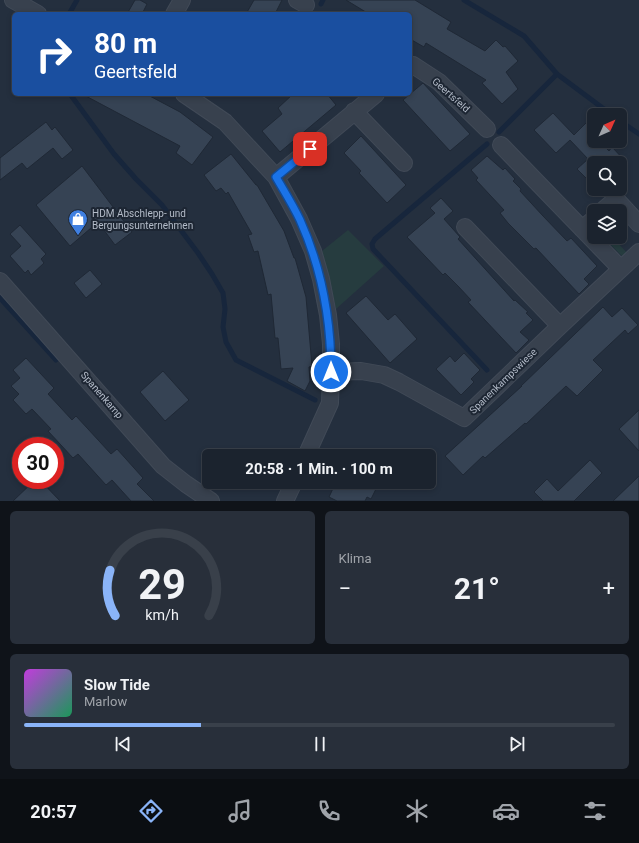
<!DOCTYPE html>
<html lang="de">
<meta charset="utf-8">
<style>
body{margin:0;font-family:Roboto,sans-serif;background:#282f3a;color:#f1f3f6;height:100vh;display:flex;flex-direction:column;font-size:15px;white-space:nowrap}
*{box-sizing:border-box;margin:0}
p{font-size:13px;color:#a0a4aa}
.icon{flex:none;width:22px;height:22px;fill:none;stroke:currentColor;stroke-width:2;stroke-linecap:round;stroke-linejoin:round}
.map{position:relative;height:501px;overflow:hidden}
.drawer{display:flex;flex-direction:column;gap:10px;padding:10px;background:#0f1319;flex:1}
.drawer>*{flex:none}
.hud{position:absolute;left:12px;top:12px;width:400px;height:84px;border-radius:6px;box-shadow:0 2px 6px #0003,0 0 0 1px #39404a;background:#1a4fa0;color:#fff;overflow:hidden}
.needle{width:26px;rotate:45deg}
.buttons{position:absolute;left:587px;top:108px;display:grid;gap:8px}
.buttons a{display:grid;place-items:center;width:40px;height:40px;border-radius:6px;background:#1b232e;box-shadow:0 2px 6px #0003,0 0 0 1px #39404a;font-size:20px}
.speed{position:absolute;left:12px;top:437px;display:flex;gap:8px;font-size:20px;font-weight:700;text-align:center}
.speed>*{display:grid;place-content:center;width:52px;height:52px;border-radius:50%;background:#1b232e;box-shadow:0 2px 6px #0003,0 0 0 1px #39404a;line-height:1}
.speed .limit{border:6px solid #d22;background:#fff;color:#111}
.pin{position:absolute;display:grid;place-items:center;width:34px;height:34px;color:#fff;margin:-17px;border-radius:8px;box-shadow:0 2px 6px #0006}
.me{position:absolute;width:44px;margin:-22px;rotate:0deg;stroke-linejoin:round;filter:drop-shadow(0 0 3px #0008)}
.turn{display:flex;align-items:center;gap:14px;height:84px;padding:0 16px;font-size:18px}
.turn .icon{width:52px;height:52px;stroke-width:2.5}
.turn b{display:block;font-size:28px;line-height:34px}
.big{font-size:30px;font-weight:700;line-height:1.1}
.drawer .widget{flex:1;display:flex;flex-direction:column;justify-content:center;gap:6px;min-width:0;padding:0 14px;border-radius:6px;background:#282f3a}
.drawer .dial{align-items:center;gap:0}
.dial svg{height:104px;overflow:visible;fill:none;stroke:#39404a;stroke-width:7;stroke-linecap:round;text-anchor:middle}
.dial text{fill:#f1f3f6;stroke:none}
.song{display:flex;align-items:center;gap:12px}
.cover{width:48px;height:48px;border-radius:6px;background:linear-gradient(135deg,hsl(290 70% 55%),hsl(150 70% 35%))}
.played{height:4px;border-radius:2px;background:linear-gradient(90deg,#8ab4f8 30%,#39404a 30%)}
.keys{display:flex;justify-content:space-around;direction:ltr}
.heat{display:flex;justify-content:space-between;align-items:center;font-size:22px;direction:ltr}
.drawer .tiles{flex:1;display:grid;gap:10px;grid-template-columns:1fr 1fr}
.widget:last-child{grid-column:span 2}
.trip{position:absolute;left:202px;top:449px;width:234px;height:40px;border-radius:6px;background:#1b232e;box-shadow:0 2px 6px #0003,0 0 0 1px #39404a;font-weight:700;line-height:40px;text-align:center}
.tabs{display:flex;height:64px;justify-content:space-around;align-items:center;background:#0b0e12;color:#a0a4aa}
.tabs .icon{width:28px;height:28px}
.tabs .active{color:#8ab4f8}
.tabs b{font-size:18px;color:#f1f3f6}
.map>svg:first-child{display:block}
</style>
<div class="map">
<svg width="639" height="501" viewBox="0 0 639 501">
<rect width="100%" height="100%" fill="#242f3e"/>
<path fill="#263c3f" d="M348 230 384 266 336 309 322 251Z
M612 237H620L616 241 628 254 624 258 608 242Z"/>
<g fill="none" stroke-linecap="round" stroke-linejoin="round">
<path stroke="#17263c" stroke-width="5" d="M464 0 524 36 557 74 499 132
M321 4 323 0
M69 14 77 0
M557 74 612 115
M70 94 114 154 136 179 162 205 198 253 212 274 223 293 225 309 223 327 226 342 236 360 315 400
M234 94H235
M620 121 639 134
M487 144 375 239 372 244 373 249 487 370
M0 298 56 360"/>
</g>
<path fill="#364354" stroke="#1f2835" d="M135 0H140L147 4 142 14H127Z
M254 0H282L275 14H246Z
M346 0H415L451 22 447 29 485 51 496 40 503 47 505 46 518 61 506 72 518 89 502 104 482 83 486 80 426 43 424 47 410 39V14H369Z
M423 83 470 134 450 151 403 100Z
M82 94H146L180 112 213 137 192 165 176 153 180 146Z
M293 94H327L336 105 280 152 262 131 282 114 278 108Z
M553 113 574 135 586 123 594 132V141H599L609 151 612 147 627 163H594V186L577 169 588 159 570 140 556 153 534 130Z
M46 122 52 130 55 127 73 150 62 159 53 148 27 169 22 163 0 180V158Z
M361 136 406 185 387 203 359 173 361 171 344 153Z
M231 154 256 185H257L284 231 294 258H295L306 297 312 366 309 367 310 381 305 391 287 381 293 368 281 369 278 338H275L271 294 268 295 258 251 254 252 248 235 252 234 228 192 226 194 221 188 216 191 204 175Z
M487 156 503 170 505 168 515 179 513 181 521 189 520 191 543 216 567 241 571 238 597 266 584 279 589 284 579 294 536 248 534 249 508 223 500 213 504 210 476 180 478 178 471 170Z
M82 166 132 232 115 245 98 222 70 246 36 205Z
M441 198 453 211 444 219 460 237 458 239 514 301 515 300 528 312 526 313 533 320 520 332 529 340 516 353 468 302 471 300 458 286 445 273 443 275 407 237 435 213 430 208Z
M20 225 46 254 41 259 44 263 31 275 28 270 25 273 10 256 21 246 10 234Z
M90 270 102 284 86 298 74 283Z
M366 296 388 320 395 314 417 339 390 363 346 313Z
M603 307 612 317 622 308 638 325 628 334 625 330 593 360 603 370 577 396 566 386 526 424 525 423 485 458 483 456 463 475 445 456 522 386H521Z
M464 353 480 370 471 379 474 382 461 395 436 369 450 356 455 362Z
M26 358 54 388 48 394 72 420 76 416 111 454 117 449 143 478 137 484 154 501H131L112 480 106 485 78 454 73 458 48 431 51 429 32 409 26 414 13 400 19 394 11 386 20 378 13 370Z
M163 371 189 400 165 421 140 392Z
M639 410V451L619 429Z
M590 460 602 473 574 501H543L534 492 547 479 558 491Z
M639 476V501H613Z
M35 480H40L60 501H13Z
M336 482H366L377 487 371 499 367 497 365 501H337L329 497Z"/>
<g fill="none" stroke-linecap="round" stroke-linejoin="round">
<g stroke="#414a57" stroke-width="18">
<path id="minor" d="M13 0 38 14
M297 0 306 5
M174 14 182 0
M413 65 439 82 487 129
M184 94 225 122 276 177 299 219 313 251 321 279 328 315 331 344V372L330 403 306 456
M354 111 404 163
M276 177 376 94
M602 211 616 199 639 224
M465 227 560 326
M582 229 594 219
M621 269 639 252
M0 281 163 466 186 484 211 501
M331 372 361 371 384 375 399 382 464 418 560 326 621 269 501 145
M285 501 294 482"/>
</g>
<use href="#minor" stroke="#38414e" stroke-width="16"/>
</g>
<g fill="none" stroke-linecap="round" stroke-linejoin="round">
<g stroke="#114b97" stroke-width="10">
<path id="route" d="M310 149 276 177C284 191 293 205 300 220 322 269 331 319 331 372"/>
</g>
<use href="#route" stroke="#1a73e8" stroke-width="7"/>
</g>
<defs>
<g id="shop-pin" transform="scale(1)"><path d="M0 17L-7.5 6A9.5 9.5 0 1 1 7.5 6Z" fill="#3f7fe0" stroke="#1d2633"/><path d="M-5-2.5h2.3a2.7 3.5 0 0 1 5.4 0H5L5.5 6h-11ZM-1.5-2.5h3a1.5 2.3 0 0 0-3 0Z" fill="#fff"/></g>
</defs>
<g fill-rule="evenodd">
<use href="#shop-pin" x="78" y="219"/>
</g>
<g text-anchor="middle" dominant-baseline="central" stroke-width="4" stroke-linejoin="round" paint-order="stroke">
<g font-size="10" fill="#b4bcc9" stroke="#1d2633">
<text transform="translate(451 95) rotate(42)">Geertsfeld</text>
<text transform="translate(503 381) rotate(-44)">Spanenkampswiese</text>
<text transform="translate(102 395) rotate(49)">Spanenkamp</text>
</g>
<g font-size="10" fill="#b4bcc9" stroke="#1d2633" text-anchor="start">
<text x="92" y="213">HDM Abschlepp- und<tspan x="92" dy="12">Bergungsunternehmen</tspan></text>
</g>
</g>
</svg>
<div class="buttons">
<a><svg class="needle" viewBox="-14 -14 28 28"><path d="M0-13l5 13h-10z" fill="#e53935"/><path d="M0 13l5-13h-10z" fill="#a0a4aa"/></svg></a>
<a><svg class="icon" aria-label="search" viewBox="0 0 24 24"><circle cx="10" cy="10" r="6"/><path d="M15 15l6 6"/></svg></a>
<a><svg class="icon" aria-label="layers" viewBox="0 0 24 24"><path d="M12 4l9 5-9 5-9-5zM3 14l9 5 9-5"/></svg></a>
</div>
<div class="speed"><div class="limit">30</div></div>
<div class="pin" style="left:310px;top:149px;background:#d93025"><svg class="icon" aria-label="arrive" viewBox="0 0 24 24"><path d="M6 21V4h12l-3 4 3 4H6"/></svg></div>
<svg class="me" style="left:331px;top:372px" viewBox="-20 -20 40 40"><circle r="17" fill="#1a73e8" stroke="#fff" stroke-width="3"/><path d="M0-11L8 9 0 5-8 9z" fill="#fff"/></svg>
<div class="trip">20:58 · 1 Min. · 100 m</div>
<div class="hud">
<div class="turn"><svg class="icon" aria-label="right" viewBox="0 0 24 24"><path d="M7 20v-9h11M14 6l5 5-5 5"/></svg><div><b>80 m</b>Geertsfeld</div></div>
</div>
</div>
<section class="drawer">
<div class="tiles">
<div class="widget dial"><svg viewBox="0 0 100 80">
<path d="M14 69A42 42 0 1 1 86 69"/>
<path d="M14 69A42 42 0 0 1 10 34" stroke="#8ab4f8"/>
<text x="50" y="56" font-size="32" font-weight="700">29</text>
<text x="50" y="72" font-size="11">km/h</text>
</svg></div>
<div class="widget"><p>Klima</p>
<div class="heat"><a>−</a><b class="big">21°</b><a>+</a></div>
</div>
<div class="widget">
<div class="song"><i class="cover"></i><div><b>Slow Tide</b><p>Marlow</p></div></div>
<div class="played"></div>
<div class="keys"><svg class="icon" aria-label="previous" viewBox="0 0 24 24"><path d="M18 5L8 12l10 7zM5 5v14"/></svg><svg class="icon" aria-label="pause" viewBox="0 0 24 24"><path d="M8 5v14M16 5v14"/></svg><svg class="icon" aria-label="next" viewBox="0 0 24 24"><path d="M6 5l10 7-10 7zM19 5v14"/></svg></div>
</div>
</div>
</section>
<nav class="tabs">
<b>20:57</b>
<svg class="icon active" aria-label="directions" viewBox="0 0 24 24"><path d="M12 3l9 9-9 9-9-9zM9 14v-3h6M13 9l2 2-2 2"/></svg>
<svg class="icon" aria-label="music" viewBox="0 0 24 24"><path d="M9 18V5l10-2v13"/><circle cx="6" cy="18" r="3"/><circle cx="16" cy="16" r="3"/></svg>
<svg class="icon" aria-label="phone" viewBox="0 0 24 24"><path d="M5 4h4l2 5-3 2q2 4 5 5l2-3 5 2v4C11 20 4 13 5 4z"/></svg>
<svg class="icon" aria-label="climate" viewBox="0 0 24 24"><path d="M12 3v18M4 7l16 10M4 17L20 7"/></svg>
<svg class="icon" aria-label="car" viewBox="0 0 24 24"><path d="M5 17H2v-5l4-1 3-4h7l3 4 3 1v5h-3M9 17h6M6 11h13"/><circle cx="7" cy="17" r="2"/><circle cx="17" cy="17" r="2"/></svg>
<svg class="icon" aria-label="filters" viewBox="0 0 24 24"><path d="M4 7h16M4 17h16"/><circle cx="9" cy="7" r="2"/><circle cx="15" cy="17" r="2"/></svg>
</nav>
